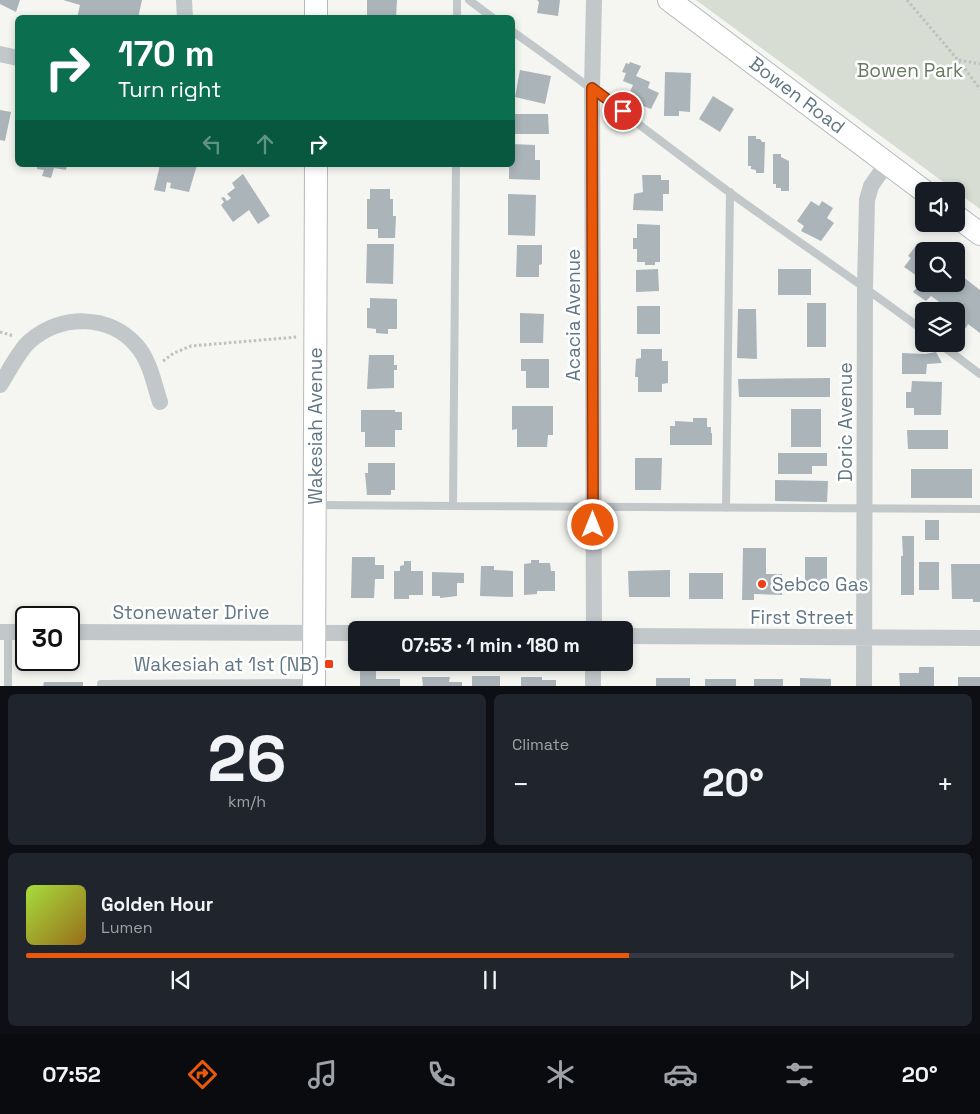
<!DOCTYPE html>
<meta charset="utf-8">
<style>
body{margin:0;font-family:"Space Grotesk",sans-serif;background:#20242c;color:#f1f3f6;height:100vh;display:flex;flex-direction:column;font-size:19px;white-space:nowrap}
*{box-sizing:border-box;margin:0}
p{font-size:16px;color:#9ea1a6}
.icon{flex:none;width:28px;height:28px;fill:none;stroke:currentColor;stroke-width:2;stroke-linecap:round;stroke-linejoin:round}
.map{position:relative;height:686px;overflow:hidden}
.side{display:flex;flex-direction:column;gap:8px;padding:8px;background:#0d0f14;flex:1}
.side>*{flex:none}
.banner{position:absolute;left:15px;top:15px;width:500px;height:152px;border-radius:8px;box-shadow:0 2px 8px #0003;background:#0b6e4f;color:#fff;overflow:hidden}
.controls{position:absolute;left:915px;top:182px;display:grid;gap:10px}
.controls a{display:grid;place-items:center;width:50px;height:50px;border-radius:8px;background:#171b24;box-shadow:0 2px 8px #0003;font-size:25px}
.speed{position:absolute;left:15px;top:606px;display:flex;gap:10px;font-size:25px;font-weight:700;text-align:center}
.speed>*{display:grid;place-content:center;width:65px;height:65px;border-radius:50%;background:#171b24;box-shadow:0 2px 8px #0003;line-height:1}
.speed .limit{border:2px solid #111;border-radius:8px;background:#fff;color:#111}
.pin{position:absolute;display:grid;place-items:center;width:42px;height:42px;color:#fff;margin:-21px;border:2px solid #fff;border-radius:50%;box-shadow:0 1px 5px #0007}
.me{position:absolute;width:55px;margin:-28px;rotate:0deg;stroke-linejoin:round;filter:drop-shadow(0 0 4px #0008)}
.turn{display:flex;align-items:center;gap:18px;height:105px;padding:0 20px;font-size:22px}
.turn .icon{width:65px;height:65px;stroke-width:2.5}
.turn b{display:block;font-size:35px;line-height:42px}
.lanes{display:flex;align-items:center;height:48px;padding:0 20px;background:#0003;justify-content:center;gap:25px;direction:ltr}
.lanes .off{opacity:.35}
.big{font-size:38px;font-weight:700;line-height:1.1}
.side .card{flex:1;display:flex;flex-direction:column;justify-content:center;gap:8px;min-width:0;padding:0 18px;border-radius:8px;background:#20242c}
.side .dial{align-items:center;gap:0}
.dial b{font-size:65px;line-height:1}
.song{display:flex;align-items:center;gap:15px}
.cover{width:60px;height:60px;border-radius:8px;background:linear-gradient(135deg,hsl(80 70% 55%),hsl(40 70% 35%))}
.played{height:5px;border-radius:2px;background:linear-gradient(90deg,#ea580c 65%,#363941 65%)}
.keys{display:flex;justify-content:space-around;direction:ltr}
.heat{display:flex;justify-content:space-between;align-items:center;font-size:28px;direction:ltr}
.side .tiles{flex:1;display:grid;gap:8px;grid-template-columns:1fr 1fr}
.card:last-child{grid-column:span 2}
.trip{position:absolute;left:348px;top:621px;width:285px;height:50px;border-radius:8px;background:#171b24;box-shadow:0 2px 8px #0003;font-weight:700;line-height:50px;text-align:center}
.tab-bar{display:flex;height:80px;justify-content:space-around;align-items:center;background:#090b0e;color:#9ea1a6}
.tab-bar .icon{width:35px;height:35px}
.tab-bar .current{color:#ea580c}
.tab-bar b{font-size:22px;color:#f1f3f6}
.map>svg:first-child{display:block}
</style>
<div class="map">
<svg width="980" height="687" viewBox="0 0 980 687">
<rect width="100%" height="100%" fill="#f5f5f1"/>
<path fill="#d7ddd2" d="M696 0H980V209Z"/>
<path fill="#abb4b9" d="M0 0H20L16 12 0 4Z
M63 0H142L138 18H77L80 5Z
M367 0H397L396 18H367Z
M537 0H560L558 16 537 13 539 2Z
M630 62 641 66 636 76 650 82 648 88 659 93 651 109 636 103 637 100 628 96 633 85 623 81 626 73 622 72 626 63 629 64Z
M520 70 551 76 545 104 515 97Z
M665 72 691 73 690 112 679 111V116H664Z
M713 96 734 109 720 132 699 119Z
M0 110 11 112 5 141 0 140Z
M513 114H548L549 134H514Z
M748 136H756V139H760L762 142H765L764 173H756V170L751 169V166H748Z
M512 144 535 145V160H540V180L509 179V167H505V165H512Z
M773 154H781V157L789 161V191H781V188H776V184H773Z
M37 165H67L66 170 54 168 51 178 42 176 44 170 37 169Z
M160 165H197L189 192 170 188 171 183 167 182 165 192 154 190Z
M243 174 270 216 258 224 249 210 233 222 221 205 224 202 221 198 224 197 227 201 231 198 227 194 235 188 232 183Z
M642 175H661V180H669V194H663V211L633 210 634 194 643 192Z
M370 189H390V199H393V216H396L395 238H378V229H367V199H370Z
M508 194 536 195 535 236 508 235Z
M811 201 819 206 822 201 833 208 827 218 834 223 821 241 801 231 804 226 797 221Z
M637 224 660 225V262H655V265H645V262H637V249H633V238H637Z
M918 243 930 251H924V284H956L958 273 980 290V333L968 324 966 328 956 320V311H952L931 296 926 301 913 292 923 280 904 267 911 258 908 256Z
M367 244H394L393 284 366 283Z
M517 245H542V264L539 265V277H516Z
M658 269 659 291 636 292V270Z
M778 269H811V295H778Z
M370 298 397 299V329H388V334L376 333V329L367 328V308H370Z
M807 303H826V347H807Z
M637 306H660V334H637Z
M738 309H756L757 359 737 358Z
M520 313 544 314 543 343H520Z
M641 349H662V361H668V383L662 384V392H638V377H635L636 359 641 358Z
M936 352 942 363 927 364 926 374H902V353L925 354Z
M369 355H394V365H397V370H394V388L367 389Z
M521 359H549V388H526V371H521Z
M830 378V397H739L738 379Z
M912 381 942 382 941 415H914V408H906V392H911Z
M512 406H553V435H548L547 447H517V429L512 430Z
M791 409H821V447H791Z
M361 410H395V412H402V430H395V447H365V432H361Z
M693 418H707V427H711V433H712V445H670V426H675V421L693 422Z
M907 430H948V449H908Z
M778 453H827V466H812V474H778Z
M635 458H662L661 490H635Z
M368 463H395V490H391V495H367L365 473H368Z
M911 469H972V498H911Z
M775 480 828 481 827 502 775 501Z
M925 520H939V540H925Z
M902 536H914V595H901V556H903Z
M743 548H766V574H782V595L754 594V600H742Z
M352 557H375V565H384V579H375L374 598H351Z
M805 557H827V589H805Z
M531 560H539V563H550L551 571H555V591H537V594L524 595V564L531 563Z
M404 561H411V571H423V595H409V599H394V571H400V566L404 565Z
M919 562H939V590H919Z
M951 564H980V602H973V599H952Z
M481 566H494V570L513 571V597L480 596Z
M670 570V597H629L628 571Z
M432 572 464 573V583H457V596L440 598V596H432Z
M689 573H723V599H689Z
M919 667H934V687H900L899 673H919Z
M360 671H376V679H400V687H360Z
M472 676H500V687H472Z
M422 677H450L449 682H462V687H423Z
M521 677H542V680H556V687H521Z
M958 677H980V687H958Z
M656 678H690V687H656Z
M800 678 831 679V687H800Z
M705 679H736V687H705Z
M754 679H783V687H754Z
M44 682H83V687H43Z"/>
<g fill="none" stroke-linecap="round" stroke-linejoin="round">
<g stroke="#b4babe" stroke-width="24">
<path id="secondary" d="M669 0 924 191
M316 18V0
M956 216 980 234
M314 687 316 165"/>
</g>
<path stroke="#bec0c2" stroke-width="3" stroke-dasharray="2.5 2.5" stroke-linecap="butt" d="M907 0 958 60 980 89
M959 60 980 64
M0 332 14 336
M163 361 174 353 191 346 297 337"/>
<path stroke="#c2c7ca" stroke-width="8" d="M469 0 493 18
M457 18V0
M512 31C586 83 657 139 729 192 794 239 860 283 924 331
M456 165 453 506 980 509
M940 344 980 374
M317 505 453 506
M726 508 730 192
M8 687V632
M101 687V684L312 683"/>
<path stroke="#c2c7ca" stroke-width="16" d="M184 0 185 18
M0 54 18 58
M0 385C8 373 19 350 30 341 61 314 110 314 137 346 150 361 154 384 160 402
M594 630 592 88 594 0
M0 632H26
M69 632 356 633
M624 636 980 638
M593 687V662
M864 687 865 287 867 200 871 186 887 163"/>
<use href="#secondary" stroke="#fff" stroke-width="22"/>
</g>
<g fill="none" stroke-linecap="round" stroke-linejoin="round">
<g stroke="#983908" stroke-width="12">
<path id="route" d="M593 525 592 88 623 111"/>
</g>
<use href="#route" stroke="#ea580c" stroke-width="9"/>
</g>
<g fill="#f03d16" stroke="#fff" stroke-width="2">
<circle cx="762" cy="584" r="5"/>
<rect x="324" y="659" width="10" height="10" rx="2.5"/>
</g>
<g text-anchor="middle" dominant-baseline="central" stroke-width="5" stroke-linejoin="round" paint-order="stroke">
<g font-size="19" fill="#687b61" stroke="#fff">
<text x="910" y="70">Bowen Park</text>
</g>
<g font-size="19" fill="#627785" stroke="#fff">
<text transform="translate(797 95) rotate(37)">Bowen Road</text>
<text transform="translate(573 315) rotate(-90)">Acacia Avenue</text>
<text transform="translate(845 422) rotate(-90)">Doric Avenue</text>
<text transform="translate(315 426) rotate(-90)">Wakesiah Avenue</text>
<text x="191" y="612">Stonewater Drive</text>
<text x="802" y="617">First Street</text>
</g>
<g font-size="19" fill="#627785" stroke="#fff" text-anchor="start">
<text x="772" y="584">Sebco Gas</text>
<text x="319" y="664" text-anchor="end">Wakesiah at 1st (NB)</text>
</g>
</g>
</svg>
<div class="controls">
<a><svg class="icon" aria-label="sound" viewBox="0 0 24 24"><path d="M4 9h4l5-4v14l-5-4H4zM17 9q2 3 0 6"/></svg></a>
<a><svg class="icon" aria-label="search" viewBox="0 0 24 24"><circle cx="10" cy="10" r="6"/><path d="M15 15l6 6"/></svg></a>
<a><svg class="icon" aria-label="layers" viewBox="0 0 24 24"><path d="M12 4l9 5-9 5-9-5zM3 14l9 5 9-5"/></svg></a>
</div>
<div class="speed"><div class="limit">30</div></div>
<div class="pin" style="left:623px;top:111px;background:#d93025"><svg class="icon" aria-label="arrive" viewBox="0 0 24 24"><path d="M6 21V4h12l-3 4 3 4H6"/></svg></div>
<svg class="me" style="left:593px;top:525px" viewBox="-20 -20 40 40"><circle r="17" fill="#ea580c" stroke="#fff" stroke-width="3"/><path d="M0-11L8 9 0 5-8 9z" fill="#fff"/></svg>
<div class="trip">07:53 · 1 min · 180 m</div>
<div class="banner">
<div class="turn"><svg class="icon" aria-label="right" viewBox="0 0 24 24"><path d="M7 20v-9h11M14 6l5 5-5 5"/></svg><div><b>170 m</b>Turn right</div></div>
<div class="lanes"><svg class="icon off" aria-label="left" viewBox="0 0 24 24"><path d="M17 20v-9H6M10 6l-5 5 5 5"/></svg><svg class="icon off" aria-label="ahead" viewBox="0 0 24 24"><path d="M12 20V5M6 11l6-6 6 6"/></svg><svg class="icon" aria-label="right" viewBox="0 0 24 24"><path d="M7 20v-9h11M14 6l5 5-5 5"/></svg></div>
</div>
</div>
<section class="side">
<div class="tiles">
<div class="card dial"><b>26</b><p>km/h</p></div>
<div class="card"><p>Climate</p>
<div class="heat"><a>−</a><b class="big">20°</b><a>+</a></div>
</div>
<div class="card">
<div class="song"><i class="cover"></i><div><b>Golden Hour</b><p>Lumen</p></div></div>
<div class="played"></div>
<div class="keys"><svg class="icon" aria-label="previous" viewBox="0 0 24 24"><path d="M18 5L8 12l10 7zM5 5v14"/></svg><svg class="icon" aria-label="pause" viewBox="0 0 24 24"><path d="M8 5v14M16 5v14"/></svg><svg class="icon" aria-label="next" viewBox="0 0 24 24"><path d="M6 5l10 7-10 7zM19 5v14"/></svg></div>
</div>
</div>
</section>
<nav class="tab-bar">
<b>07:52</b>
<svg class="icon current" aria-label="directions" viewBox="0 0 24 24"><path d="M12 3l9 9-9 9-9-9zM9 14v-3h6M13 9l2 2-2 2"/></svg>
<svg class="icon" aria-label="music" viewBox="0 0 24 24"><path d="M9 18V5l10-2v13"/><circle cx="6" cy="18" r="3"/><circle cx="16" cy="16" r="3"/></svg>
<svg class="icon" aria-label="phone" viewBox="0 0 24 24"><path d="M5 4h4l2 5-3 2q2 4 5 5l2-3 5 2v4C11 20 4 13 5 4z"/></svg>
<svg class="icon" aria-label="climate" viewBox="0 0 24 24"><path d="M12 3v18M4 7l16 10M4 17L20 7"/></svg>
<svg class="icon" aria-label="car" viewBox="0 0 24 24"><path d="M5 17H2v-5l4-1 3-4h7l3 4 3 1v5h-3M9 17h6M6 11h13"/><circle cx="7" cy="17" r="2"/><circle cx="17" cy="17" r="2"/></svg>
<svg class="icon" aria-label="filters" viewBox="0 0 24 24"><path d="M4 7h16M4 17h16"/><circle cx="9" cy="7" r="2"/><circle cx="15" cy="17" r="2"/></svg>
<b>20°</b>
</nav>
